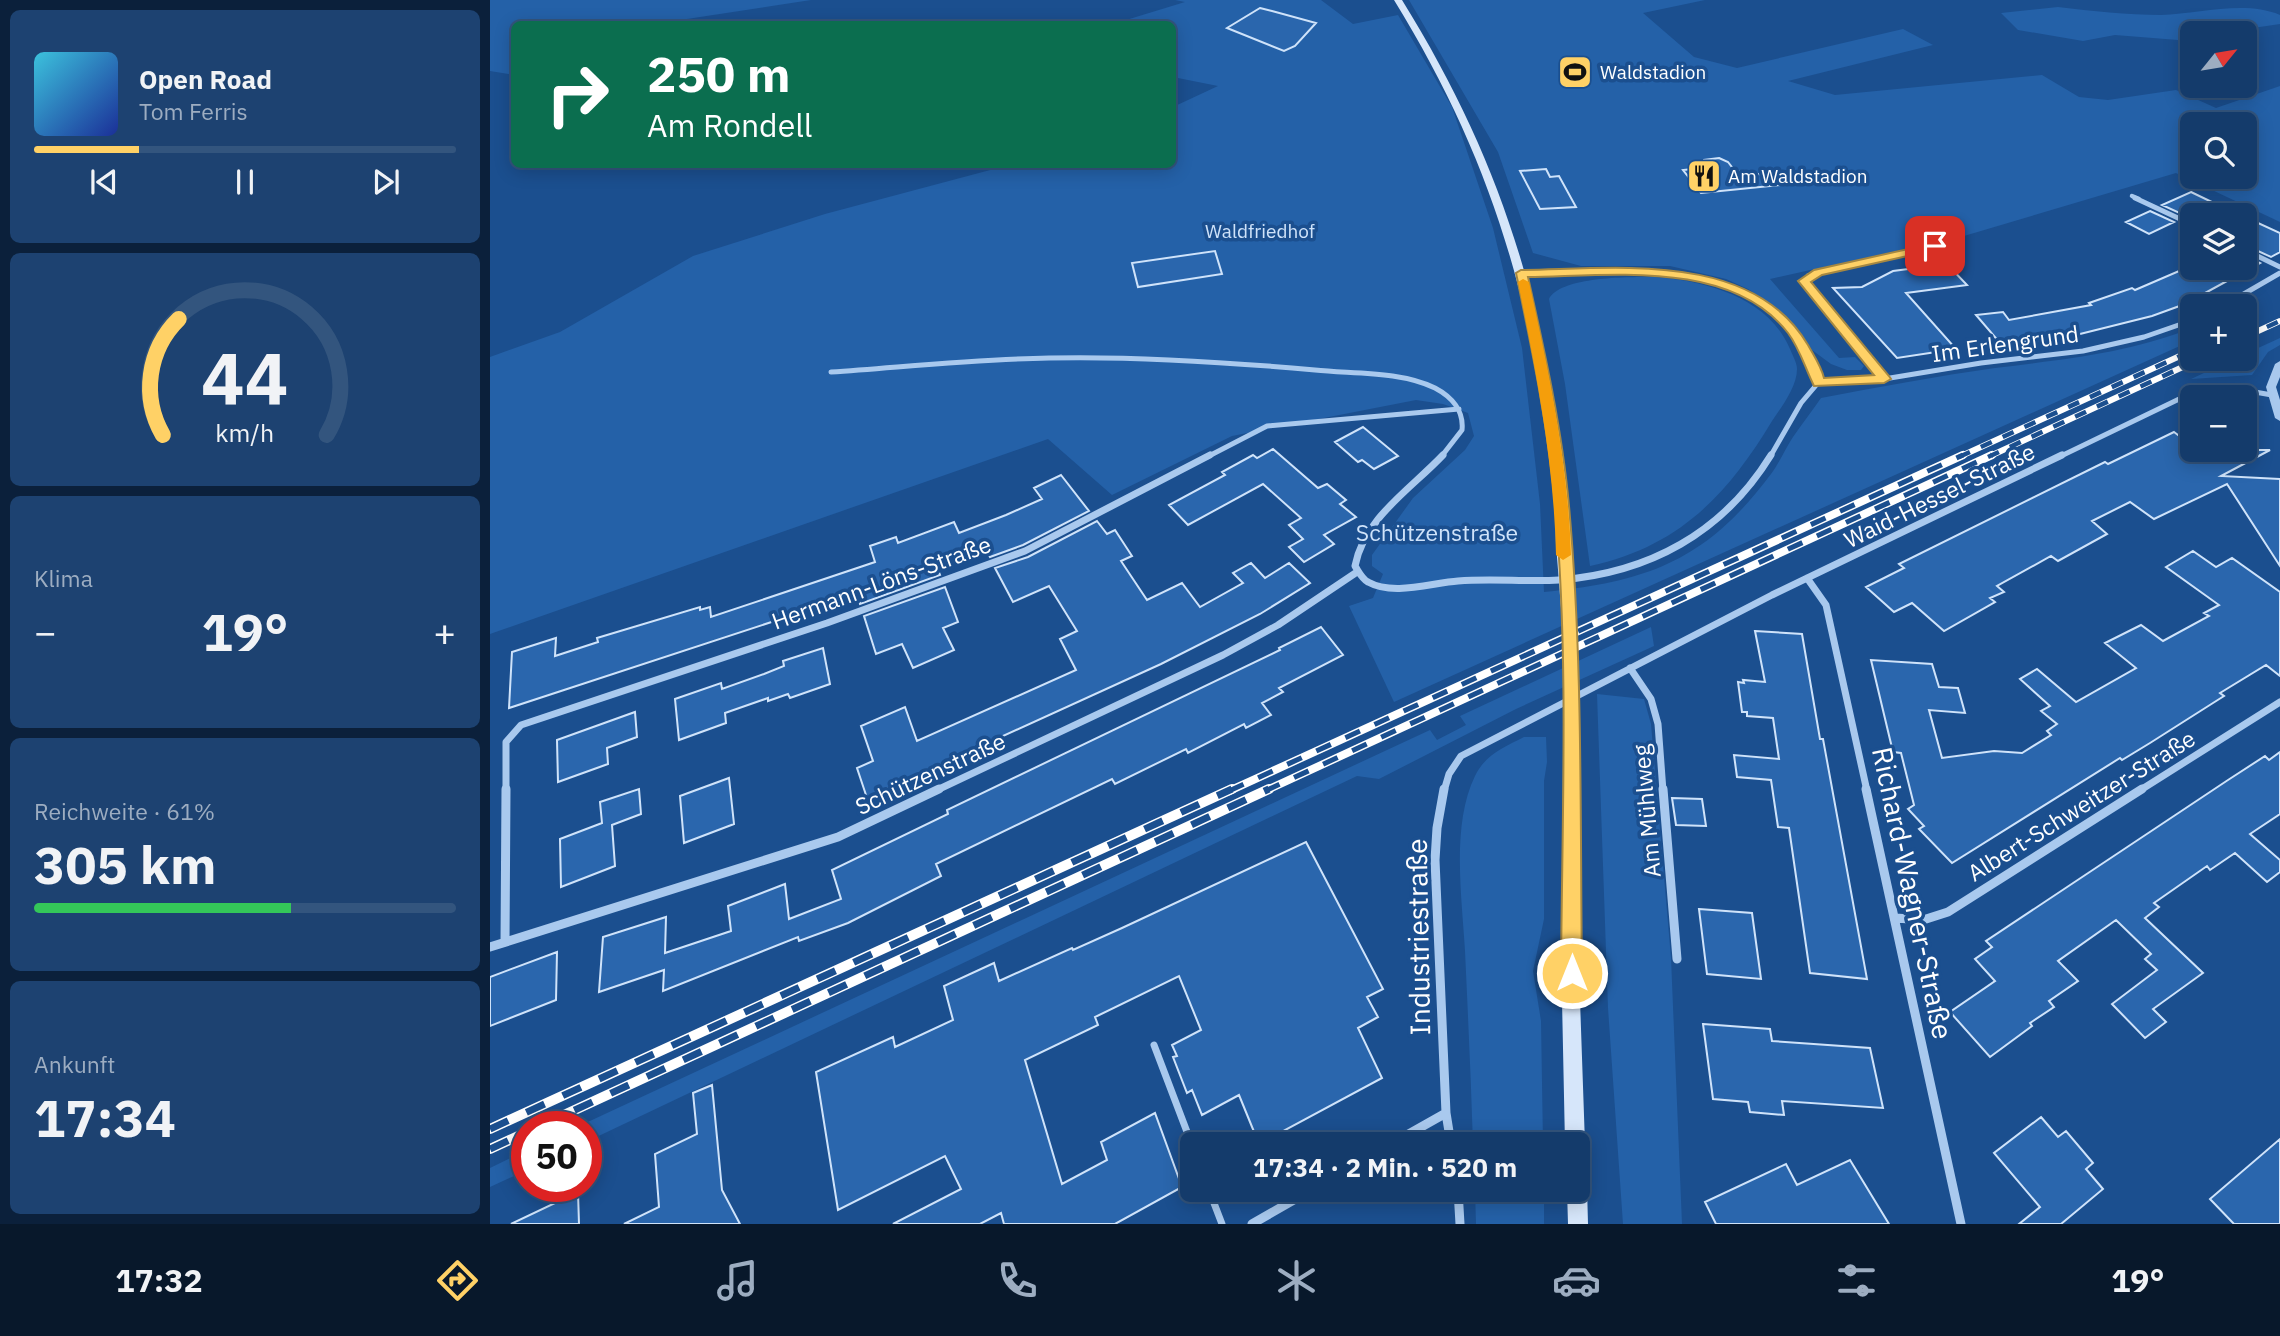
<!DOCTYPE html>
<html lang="de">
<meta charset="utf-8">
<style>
body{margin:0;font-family:"IBM Plex Sans",sans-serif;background:#1d4271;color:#f1f3f6;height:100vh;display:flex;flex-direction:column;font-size:26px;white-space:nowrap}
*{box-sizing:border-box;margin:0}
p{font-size:23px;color:#9dadc1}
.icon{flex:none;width:38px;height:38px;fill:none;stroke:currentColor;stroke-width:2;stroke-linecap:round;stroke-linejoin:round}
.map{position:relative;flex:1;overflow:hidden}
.drawer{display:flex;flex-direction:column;gap:10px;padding:10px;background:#0b203b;width:490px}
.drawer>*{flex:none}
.guide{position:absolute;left:21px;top:21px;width:665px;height:147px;border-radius:10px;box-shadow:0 4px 18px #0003,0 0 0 2px #33557e;background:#0b6e4f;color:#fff;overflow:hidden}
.needle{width:46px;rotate:60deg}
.fabs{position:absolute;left:1690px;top:21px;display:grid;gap:14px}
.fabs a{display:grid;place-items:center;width:77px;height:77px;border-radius:10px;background:#143b6b;box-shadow:0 4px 18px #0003,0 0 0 2px #33557e;font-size:35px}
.speed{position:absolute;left:21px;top:1111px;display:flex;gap:14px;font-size:35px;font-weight:700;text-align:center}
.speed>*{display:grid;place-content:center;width:91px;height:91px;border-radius:50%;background:#143b6b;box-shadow:0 4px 18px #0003,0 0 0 2px #33557e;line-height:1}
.speed .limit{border:10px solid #d22;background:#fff;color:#111}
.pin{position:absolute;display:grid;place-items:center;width:60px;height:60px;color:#fff;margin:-30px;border-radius:14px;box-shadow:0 4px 10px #0006}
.me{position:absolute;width:77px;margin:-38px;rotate:0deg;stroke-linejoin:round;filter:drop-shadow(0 0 5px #0008)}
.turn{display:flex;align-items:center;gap:24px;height:147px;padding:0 21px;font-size:32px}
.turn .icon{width:91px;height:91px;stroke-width:2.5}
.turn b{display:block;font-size:49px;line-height:60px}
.big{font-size:52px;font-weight:700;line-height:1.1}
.drawer .tile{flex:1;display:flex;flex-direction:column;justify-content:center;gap:10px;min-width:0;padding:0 24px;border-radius:10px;background:#1d4271}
.drawer .dial{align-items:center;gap:0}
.dial svg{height:182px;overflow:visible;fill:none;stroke:#33557e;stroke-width:7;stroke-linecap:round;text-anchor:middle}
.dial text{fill:#f1f3f6;stroke:none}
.song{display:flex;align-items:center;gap:21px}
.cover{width:84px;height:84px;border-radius:10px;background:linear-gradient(135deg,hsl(190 70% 55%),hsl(230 70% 35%))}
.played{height:7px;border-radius:4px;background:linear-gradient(90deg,#ffd166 25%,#33557e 25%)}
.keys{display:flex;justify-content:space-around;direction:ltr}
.heat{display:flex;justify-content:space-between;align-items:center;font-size:38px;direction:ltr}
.charge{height:10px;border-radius:5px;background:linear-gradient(90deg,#34c759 61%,#33557e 0)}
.trip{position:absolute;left:690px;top:1132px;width:410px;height:70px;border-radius:10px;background:#143b6b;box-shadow:0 4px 18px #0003,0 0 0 2px #33557e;font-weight:700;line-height:70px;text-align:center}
.tab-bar{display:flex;height:112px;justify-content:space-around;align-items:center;background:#08182b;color:#9dadc1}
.tab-bar .icon{width:49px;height:49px}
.tab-bar .selected{color:#ffd166}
.tab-bar b{font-size:32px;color:#f1f3f6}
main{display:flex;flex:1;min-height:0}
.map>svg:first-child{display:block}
</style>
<main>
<section class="drawer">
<div class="tile">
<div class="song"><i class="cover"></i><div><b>Open Road</b><p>Tom Ferris</p></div></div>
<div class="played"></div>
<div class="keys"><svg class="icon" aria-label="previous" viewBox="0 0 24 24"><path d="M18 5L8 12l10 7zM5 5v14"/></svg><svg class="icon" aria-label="pause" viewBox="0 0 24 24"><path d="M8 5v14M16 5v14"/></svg><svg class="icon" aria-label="next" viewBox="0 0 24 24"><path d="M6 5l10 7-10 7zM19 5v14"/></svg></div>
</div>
<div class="tile dial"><svg viewBox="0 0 100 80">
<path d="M14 69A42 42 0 1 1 86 69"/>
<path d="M14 69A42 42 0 0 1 21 18" stroke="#ffd166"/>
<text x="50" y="56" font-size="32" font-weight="700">44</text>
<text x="50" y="72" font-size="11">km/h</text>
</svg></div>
<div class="tile"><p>Klima</p>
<div class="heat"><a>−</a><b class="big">19°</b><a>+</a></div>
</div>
<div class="tile"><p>Reichweite · 61%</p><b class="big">305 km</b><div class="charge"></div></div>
<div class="tile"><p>Ankunft</p><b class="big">17:34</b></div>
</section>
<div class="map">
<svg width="1790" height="1224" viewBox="0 0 1790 1224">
<rect width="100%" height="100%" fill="#1b4f8f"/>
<path fill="#2461a8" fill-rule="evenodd" d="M0 0H321L164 24H24V75L0 71Z
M685 0H831L863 24 908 15 962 107 1003 228 1032 348 1050 504 1054 592C1158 582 1217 560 1281 474 1290 462 1295 449 1303 437 1312 424 1322 411 1331 398 1389 387 1447 376 1505 368 1576 359 1634 354 1703 328V340L904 702 859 606 883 598 893 574 882 566V555L923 498 975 450 984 436 978 413 953 404 926 400 742 436 622 495 558 439 0 634V357L70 332 203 256 335 214 519 165 682 164 683 107 728 86 683 77 682 24H623L695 2Z
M919 0H1215L1153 13 1204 57 1247 68 1413 29 1443 45 1298 81 1345 95 1552 75 1589 97 1618 100 1686 90 1726 108 1790 86V222L1686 173 1447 244 1441 243 1280 279 1349 358 1365 357 1374 366 1371 370H1357L1341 364 1322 350 1311 333 1288 309 1258 289 1236 279 1180 266H1091L1043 253 1008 152ZM1703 124H1755V177H1703Z
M1568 7C1602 11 1637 15 1671 15 1709 14 1754 0 1790 15V24L1729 33H1703V37L1688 40 1625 35 1593 41 1528 30 1511 13Z
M1165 277C1216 281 1278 297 1300 349 1302 354 1307 363 1307 369 1307 387 1292 406 1282 421 1237 496 1188 547 1100 566L1075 384 1059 299C1071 276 1141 277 1165 277Z
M1790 338V345L1778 352 1762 375 1701 379 1744 359H1755V354Z
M1161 627 1164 646 1026 709 889 779 867 776 96 1142V1127H87L940 730 947 740 976 725 970 716Z
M1107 694 1154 699 1161 724 1181 958 1192 1224H1133L1118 1008Z
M1034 737H1056L1057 762 1054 781V919L1043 971 1051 1021 1053 1144H983C981 1080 978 1016 975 951 972 898 961 825 985 776 995 755 1014 747 1034 737Z
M37 1150V1170L0 1187V1168Z
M985 1190H1054V1224H986Z"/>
<path fill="#2a66ad" stroke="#cfe3fa" stroke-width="2" d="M770 8 782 11 826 23 805 46 794 51 737 28Z
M1229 158 1238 162 1245 171 1291 177 1290 185 1211 193 1193 170 1212 168 1214 160Z
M1056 169 1060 177 1069 176 1086 207 1050 209 1030 171Z
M1701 192 1724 203 1696 216 1672 205Z
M1660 211 1684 222 1659 234 1636 222Z
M1755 217 1790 233V252L1781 257 1755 245Z
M725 251 732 274 648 287 642 263Z
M1755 256 1770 263 1695 304 1662 316 1570 339 1510 343 1486 315 1513 312 1519 320 1601 305 1599 303 1642 288 1645 290 1696 268H1755Z
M1457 264 1477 285 1416 293 1466 349 1407 358 1343 288 1372 287 1403 271Z
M873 427 908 456 884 469 872 460 868 462 845 442Z
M1684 432 1692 438 1703 432V450H1780L1731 476 1790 479V566L1737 484 1664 519 1640 502 1602 521 1617 534 1568 561 1561 556 1507 586 1514 592 1500 598 1505 602 1454 631 1422 603 1404 612 1376 587 1414 568 1409 564 1615 462 1618 464Z
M783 449 828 488 837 484 856 500 850 504 866 517 834 535 844 544 814 562 799 547 813 539 799 525 811 518 773 484 698 525 679 505 735 475 732 472 763 455 767 458Z
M571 475 599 511 533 545 500 557 495 549 447 567 450 575 370 604 367 594 19 708 22 652 66 638 65 656 108 642 107 638 210 607V610L220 607 221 617 385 562 380 546 406 537 408 543 464 522 469 533 516 515 552 499 544 488Z
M607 521 617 534 625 530 642 556 631 561 657 600 692 583 710 607 753 583 743 573 761 563 775 578 799 563 820 583 770 614 671 664 377 798 367 768 383 761 371 726 415 707 427 741 586 670 570 639 587 631 559 586 523 602 505 568 538 557Z
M1703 551 1726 567 1742 558 1790 592V676L1776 665 1730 693 1734 696 1660 743 1632 760 1630 758 1462 863 1429 829 1434 826 1418 809 1424 805 1411 753 1403 752 1381 660 1442 664 1449 687 1468 688 1475 713 1439 710 1452 758 1504 751 1532 753 1561 735 1557 731 1567 724 1551 711 1560 706 1530 679 1547 669 1586 702 1646 668 1615 643 1651 625 1673 641 1719 616 1714 613 1729 605 1676 567Z
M455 587 468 622 453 628 464 650 423 668 412 644 386 654 374 616Z
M831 627 853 655 789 688 793 692 772 703 781 715 756 728 754 724 698 753 696 749 625 784 622 779 446 864 451 876 358 923 309 941 308 937 173 991 174 970 109 992 113 937 176 917 175 953 241 931 238 906 295 884 299 919 351 899 342 870 458 814 457 810 790 650 789 648Z
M1265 631 1312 634 1330 739H1333L1377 979 1320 973 1299 828 1288 827 1281 780 1247 777 1244 755 1289 759 1283 718 1257 716V712H1252L1248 682 1254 683 1253 680 1275 682Z
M333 648 340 684 300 698 298 694 278 701V698L235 713 236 723 189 740 185 699 231 683 232 689 274 674 294 666 293 661Z
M145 712 147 737 117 748 118 764 68 782 67 740Z
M1790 752V814L1760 834 1790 860V872L1777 882 1745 853 1720 870 1717 866 1664 903 1669 907 1655 918 1713 973 1663 1009 1676 1022 1655 1038 1622 1004 1667 970 1655 959 1661 954 1626 920 1568 961 1588 981 1559 1001 1564 1007 1540 1023 1542 1026 1500 1057 1460 1012 1505 981 1485 959 1502 947 1496 941 1738 780 1775 756 1779 760Z
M239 778 244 824 194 843 190 796Z
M149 789 151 814 122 825 125 866 71 887 70 839 112 823 110 802Z
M1182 798 1212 799 1216 826 1186 825Z
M816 842 893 989 877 997 888 1017 868 1028 892 1078 769 1144 749 1095 712 1115 702 1090 697 1093 683 1057 687 1056 682 1045 711 1030 689 976 605 1017 608 1025 535 1060 572 1184 617 1160 611 1142 665 1113 692 1187 625 1224H514L511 1213 490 1224H403L471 1189 455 1156 348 1210 326 1072 403 1037 405 1047 463 1020 454 986 504 963 509 981 582 948 583 950 632 928Z
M1209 909 1262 913 1271 979 1217 974Z
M67 952 66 1000 0 1026V977Z
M1213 1024 1280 1029 1282 1041 1380 1048 1393 1108 1292 1101 1294 1115 1260 1112 1258 1102 1223 1099Z
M222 1085 232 1190 250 1224H134L169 1207 165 1154 207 1134 203 1093Z
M1551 1117 1568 1137 1576 1131 1603 1163 1596 1169 1613 1189 1571 1224H1529L1550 1207 1504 1153Z
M1790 1139V1224H1744L1720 1199Z
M1360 1160 1399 1224H1226L1215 1202 1296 1164 1307 1185Z
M88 1192 89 1224H21Z"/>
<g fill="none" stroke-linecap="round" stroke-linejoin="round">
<path stroke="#a9c9ee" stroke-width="7" d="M664 1045 702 1145
M719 1190 732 1224"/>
<path stroke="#a9c9ee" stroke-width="4.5" d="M1642 196 1649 199"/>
<path stroke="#a9c9ee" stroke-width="5" d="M1645 198 1703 225
M1755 250 1790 267
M1031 273C1121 272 1237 253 1301 332 1314 347 1323 363 1328 383
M1733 306 1790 273
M341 372C414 367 486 359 559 358 648 356 736 362 825 370 863 374 910 371 945 388 962 397 974 411 972 430L951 457
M1394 379 1314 281 1318 276 1328 273 1445 246
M1328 383 1394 379 1491 363 1593 351 1654 337 1703 320
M717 457 777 426 969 409
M1280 457 1311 403 1328 383
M1569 457 1712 388 1730 386 1782 395"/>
<path stroke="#a9c9ee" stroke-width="7" d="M953 455C921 489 874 518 865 566 869 572 872 579 878 582 903 596 941 583 968 581 1001 578 1035 582 1069 580 1159 573 1233 533 1281 455
M1317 578 1336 605 1377 791
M1140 668 1161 699 1168 724 1173 791
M16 791V742L31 725 337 623 535 551 720 455
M445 791 733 655 788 625 867 572
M954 791 959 774 971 756 1282 595 1572 455
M1649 791 1790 702"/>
<path stroke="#a9c9ee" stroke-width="9" d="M954 789 947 828 945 860 956 1113 961 1144
M1173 789 1187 959
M1376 789 1471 1224
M1406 918 1433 920 1458 912 1652 789
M15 942 16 789
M0 947 348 837 449 789
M901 1144 956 1113
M968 1190 970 1224
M762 1224 821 1190"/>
<path fill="#a9c9ee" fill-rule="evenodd" d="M1790 361V377L1786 387 1790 400V421L1785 418 1776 387 1785 364Z"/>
<path fill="#d6e6fa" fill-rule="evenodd" d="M904 0H912C992 129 1038 250 1063 401 1071 448 1078 496 1080 544L1078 547H1068L1066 544C1066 496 1059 448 1052 401 1028 251 984 130 904 0Z
M1081 748 1087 750 1089 755 1090 1000 1095 1144 1092 1151 1087 1153V1144H1075L1072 1000 1073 755 1075 750Z
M1087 1177 1094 1180 1097 1187 1098 1224H1078L1077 1190H1087Z"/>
<g stroke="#fff" stroke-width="6">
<path id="rail-far2" d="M1755 337 1790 321
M1469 457 1703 350
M1498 457 1710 359"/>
</g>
<g stroke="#fff" stroke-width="8">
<path id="rail-far1" d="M739 791 1473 455
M775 791 1502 455"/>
</g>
<g stroke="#fff" stroke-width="10">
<path id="rail" d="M48 1127 779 789
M0 1129 742 789
M0 1149 37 1132"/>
</g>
<use href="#rail-far2" stroke="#1b4f8f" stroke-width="4.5" stroke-dasharray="12" stroke-linecap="butt"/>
<use href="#rail-far1" stroke="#1b4f8f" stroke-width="5" stroke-dasharray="16" stroke-linecap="butt"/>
<use href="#rail" stroke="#1b4f8f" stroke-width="7" stroke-dasharray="20" stroke-linecap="butt"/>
<path stroke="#d6e6fa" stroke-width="14" d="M1073 544 1081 646V755"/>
</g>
<path fill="#ffd166" stroke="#a68842" stroke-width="2" d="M1445 243 1450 246 1449 249 1332 275 1321 282 1399 376 1401 379 1394 383 1324 386C1315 368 1310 349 1298 333 1241 259 1120 276 1038 277 1055 353 1072 429 1079 506 1093 661 1090 817 1092 973L1089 980 1082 983 1074 980 1071 973C1072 817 1079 660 1065 504 1058 426 1042 350 1026 273L1031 270C1125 269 1262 250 1318 345 1324 356 1331 366 1334 378L1384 375 1308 281 1324 270Z"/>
<path fill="#f59e0b" d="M1033 279 1039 282C1059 372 1078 462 1081 555L1073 560 1066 555C1064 462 1046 372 1028 282Z"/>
<defs>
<g id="stadium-square" transform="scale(1.75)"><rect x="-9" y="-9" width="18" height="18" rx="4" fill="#ffd166" stroke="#1b4f8f"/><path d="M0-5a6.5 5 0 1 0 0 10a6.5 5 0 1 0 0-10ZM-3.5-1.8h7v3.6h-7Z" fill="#111"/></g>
<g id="restaurant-square" transform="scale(1.75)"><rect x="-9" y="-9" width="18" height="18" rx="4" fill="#ffd166" stroke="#1b4f8f"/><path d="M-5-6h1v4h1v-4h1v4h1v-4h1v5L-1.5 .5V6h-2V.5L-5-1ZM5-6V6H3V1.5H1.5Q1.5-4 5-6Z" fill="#111"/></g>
</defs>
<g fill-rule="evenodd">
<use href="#stadium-square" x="1085" y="72"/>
<use href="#restaurant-square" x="1214" y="176"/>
</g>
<g text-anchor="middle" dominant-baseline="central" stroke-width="7" stroke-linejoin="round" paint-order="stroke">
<g font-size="19" fill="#fff" stroke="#1b4f8f" text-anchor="start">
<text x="1110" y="72">Waldstadion</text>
<text x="1238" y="176">Am Waldstadion</text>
</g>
<g font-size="19" fill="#cfe3fa" stroke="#1b4f8f">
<text x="770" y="231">Waldfriedhof</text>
</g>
<g font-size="23" fill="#fff" stroke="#1b4f8f">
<text transform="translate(1515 343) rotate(-8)">Im Erlengrund</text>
<text transform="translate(1449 495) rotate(-26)">Waid-Hessel-Straße</text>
<text transform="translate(391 582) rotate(-20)">Hermann-Löns-Straße</text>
<text transform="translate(440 773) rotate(-25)">Schützenstraße</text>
<text transform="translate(1591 805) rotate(-32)">Albert-Schweitzer-Straße</text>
<text transform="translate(1156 811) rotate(-95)">Am Mühlweg</text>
</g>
<g font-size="23" fill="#cfe3fa" stroke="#1b4f8f">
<text x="947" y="532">Schützenstraße</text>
</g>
<g font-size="28" fill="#fff" stroke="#1b4f8f">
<text transform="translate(1423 893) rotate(78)">Richard-Wagner-Straße</text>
<text transform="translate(928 937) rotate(-91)">Industriestraße</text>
</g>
</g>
</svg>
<div class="fabs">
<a><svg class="needle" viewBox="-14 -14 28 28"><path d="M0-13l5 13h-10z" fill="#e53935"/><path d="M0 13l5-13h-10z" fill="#9dadc1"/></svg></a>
<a><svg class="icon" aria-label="search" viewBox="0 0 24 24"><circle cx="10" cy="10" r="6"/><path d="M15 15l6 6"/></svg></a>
<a><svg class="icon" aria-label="layers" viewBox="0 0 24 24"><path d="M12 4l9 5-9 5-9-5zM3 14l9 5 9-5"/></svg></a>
<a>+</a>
<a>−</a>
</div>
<div class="speed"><div class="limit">50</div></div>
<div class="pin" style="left:1445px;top:246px;background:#d93025"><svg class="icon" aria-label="arrive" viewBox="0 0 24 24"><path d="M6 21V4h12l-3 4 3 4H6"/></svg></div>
<svg class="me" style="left:1082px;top:973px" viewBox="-20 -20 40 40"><circle r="17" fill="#ffd166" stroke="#fff" stroke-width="3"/><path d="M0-11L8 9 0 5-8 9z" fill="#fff"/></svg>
<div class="trip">17:34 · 2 Min. · 520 m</div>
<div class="guide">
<div class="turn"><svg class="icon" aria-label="right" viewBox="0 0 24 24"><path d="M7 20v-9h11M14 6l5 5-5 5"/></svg><div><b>250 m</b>Am Rondell</div></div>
</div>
</div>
</main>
<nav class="tab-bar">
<b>17:32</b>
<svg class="icon selected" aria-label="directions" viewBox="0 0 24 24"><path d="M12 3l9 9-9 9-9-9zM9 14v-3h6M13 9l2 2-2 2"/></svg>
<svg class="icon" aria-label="music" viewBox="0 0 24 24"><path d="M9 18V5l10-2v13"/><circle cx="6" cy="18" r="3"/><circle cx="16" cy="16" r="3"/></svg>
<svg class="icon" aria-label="phone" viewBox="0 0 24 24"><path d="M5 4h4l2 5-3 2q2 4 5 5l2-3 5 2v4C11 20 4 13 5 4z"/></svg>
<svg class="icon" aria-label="climate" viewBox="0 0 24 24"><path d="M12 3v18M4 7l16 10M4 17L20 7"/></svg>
<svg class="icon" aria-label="car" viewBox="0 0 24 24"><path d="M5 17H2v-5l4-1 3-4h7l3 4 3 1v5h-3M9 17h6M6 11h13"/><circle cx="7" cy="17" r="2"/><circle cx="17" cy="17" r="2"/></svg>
<svg class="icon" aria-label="filters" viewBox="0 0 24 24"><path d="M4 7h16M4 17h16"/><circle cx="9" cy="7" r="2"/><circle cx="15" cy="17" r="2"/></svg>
<b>19°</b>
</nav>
